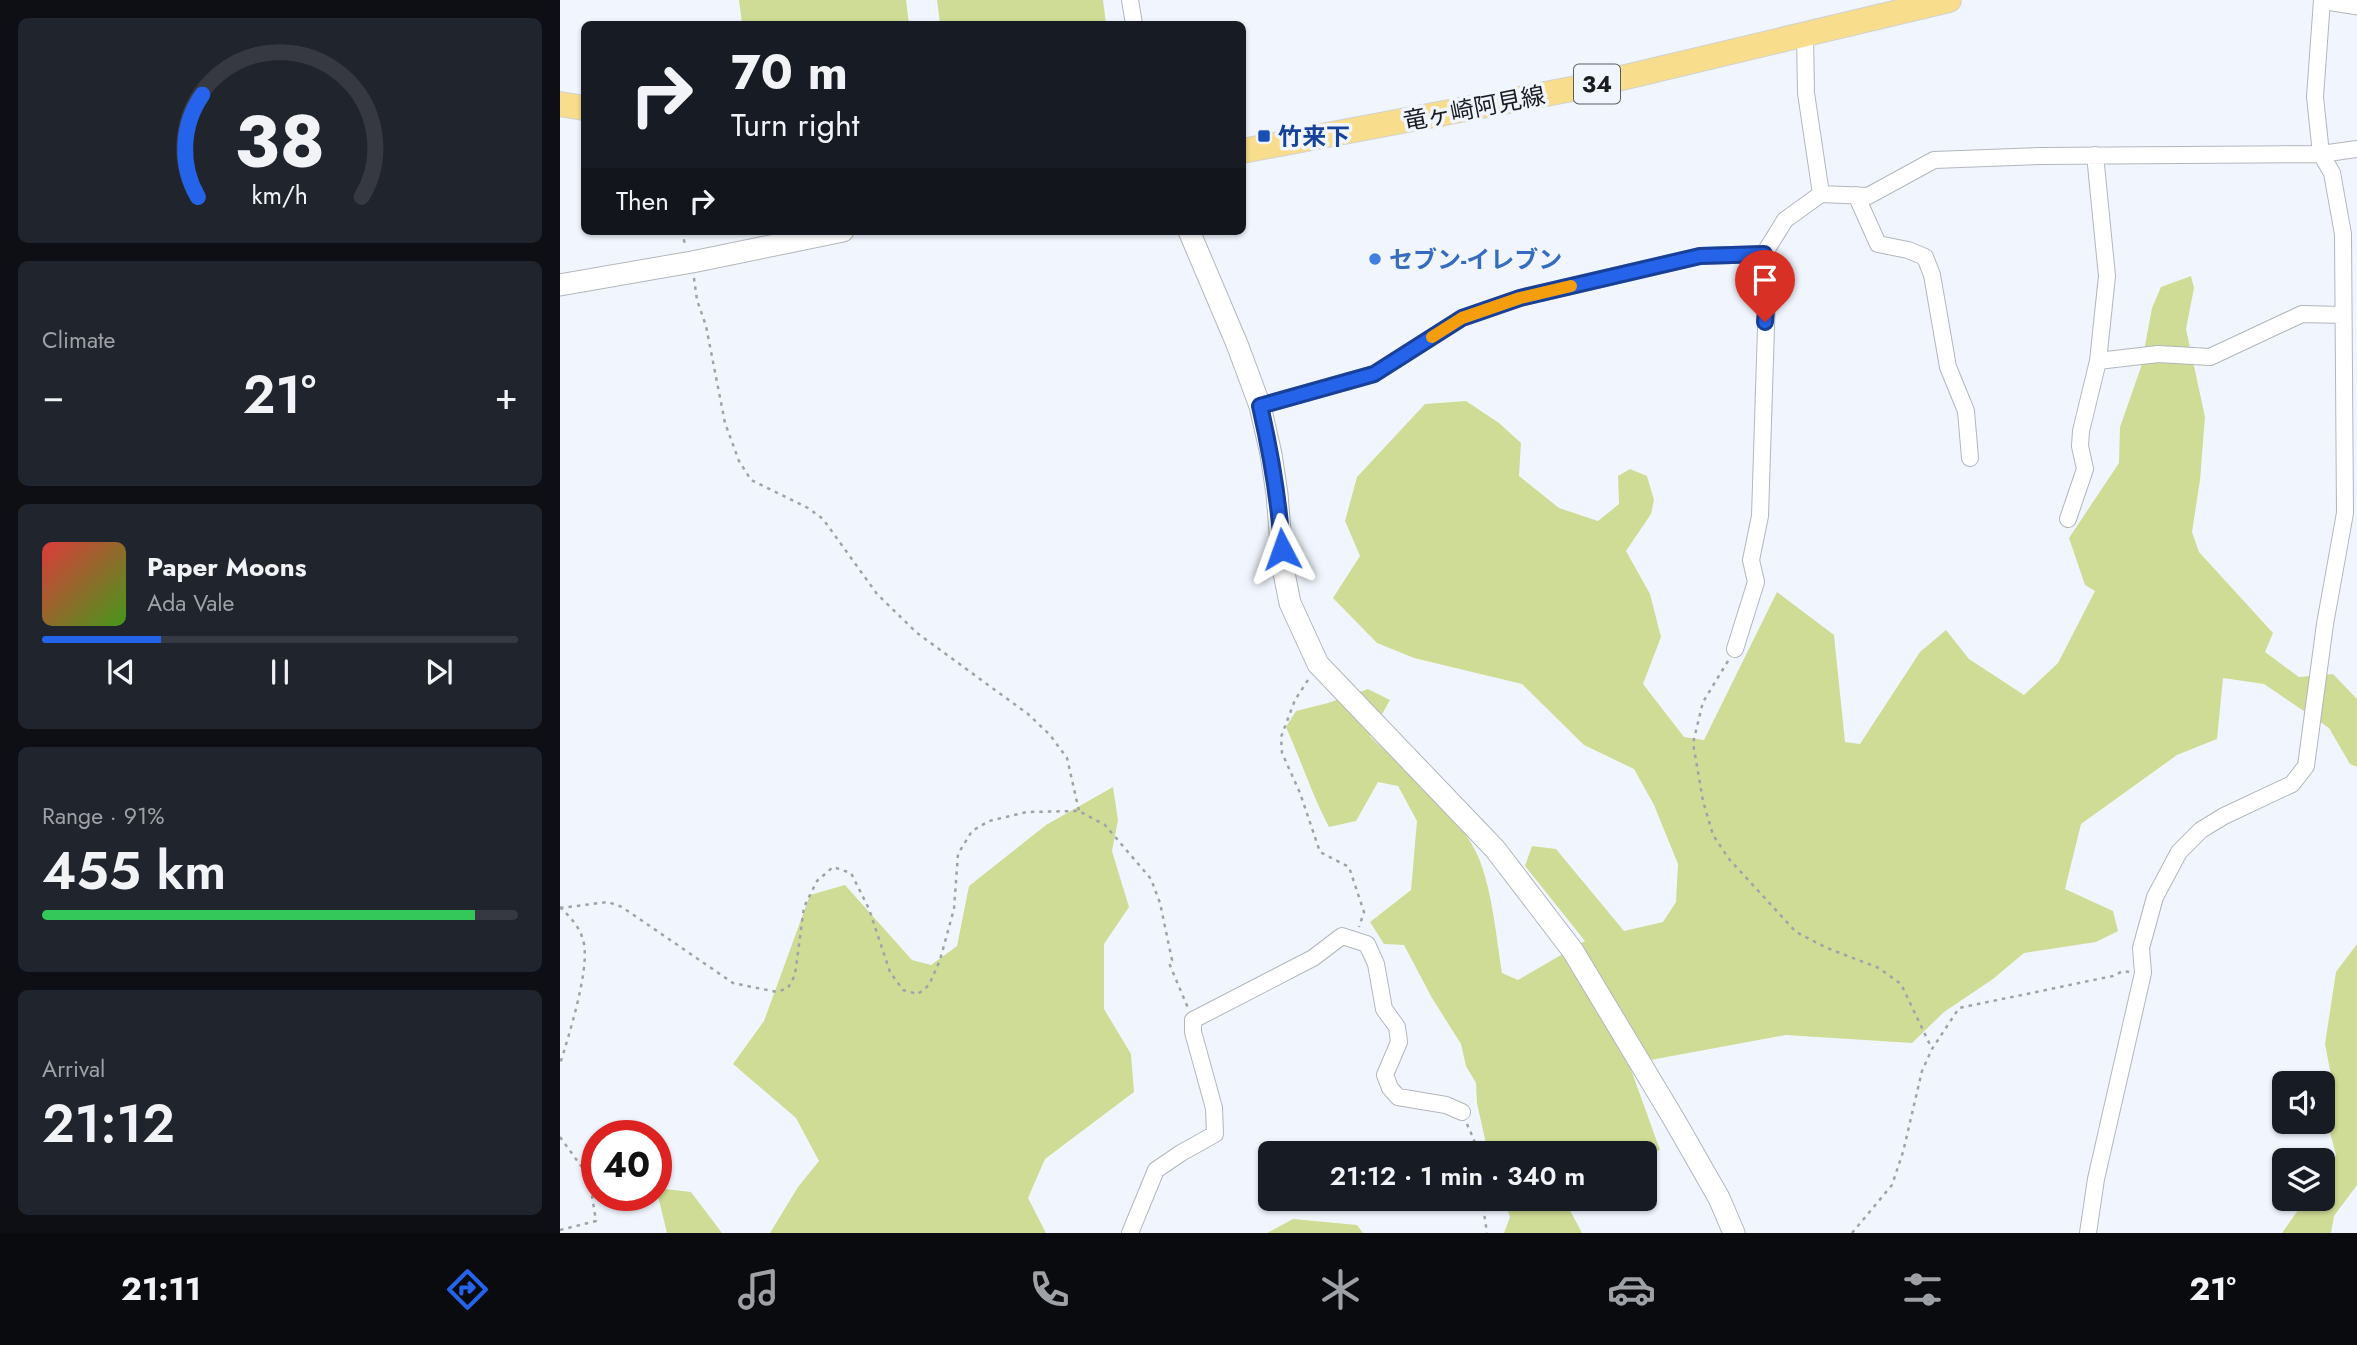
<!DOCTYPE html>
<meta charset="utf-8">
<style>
body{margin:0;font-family:Jost,"Noto Sans JP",sans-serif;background:#20242c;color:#f1f3f6;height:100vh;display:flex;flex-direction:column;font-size:26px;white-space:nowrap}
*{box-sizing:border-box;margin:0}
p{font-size:23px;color:#9ea1a6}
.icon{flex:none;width:38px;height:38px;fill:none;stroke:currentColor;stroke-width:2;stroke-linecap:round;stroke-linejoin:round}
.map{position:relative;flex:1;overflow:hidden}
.panel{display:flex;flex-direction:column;gap:18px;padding:18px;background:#0d0f14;width:560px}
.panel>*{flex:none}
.hud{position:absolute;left:21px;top:21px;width:665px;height:214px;border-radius:10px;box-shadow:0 2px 5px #0004;background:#171b24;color:#f1f3f6;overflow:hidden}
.tools{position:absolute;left:1712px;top:1071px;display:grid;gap:14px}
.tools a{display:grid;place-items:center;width:63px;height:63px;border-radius:10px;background:#171b24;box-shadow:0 2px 5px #0004;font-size:35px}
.speed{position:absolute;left:21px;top:1120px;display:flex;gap:14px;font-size:35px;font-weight:700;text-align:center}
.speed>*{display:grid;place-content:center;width:91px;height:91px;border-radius:50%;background:#171b24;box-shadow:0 2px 5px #0004;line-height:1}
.speed .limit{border:10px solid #d22;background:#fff;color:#111}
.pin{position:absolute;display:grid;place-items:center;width:60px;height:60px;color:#fff;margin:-72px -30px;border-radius:50% 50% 50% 0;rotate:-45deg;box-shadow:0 0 7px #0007}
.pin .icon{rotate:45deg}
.me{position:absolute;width:77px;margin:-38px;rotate:356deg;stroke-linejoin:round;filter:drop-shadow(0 0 5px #0008)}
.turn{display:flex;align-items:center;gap:24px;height:147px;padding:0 35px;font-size:32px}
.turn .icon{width:91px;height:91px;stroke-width:2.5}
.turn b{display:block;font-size:49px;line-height:60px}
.then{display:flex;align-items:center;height:66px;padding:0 35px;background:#0003;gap:14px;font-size:26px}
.big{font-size:52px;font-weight:600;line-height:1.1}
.panel .widget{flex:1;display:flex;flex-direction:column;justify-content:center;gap:10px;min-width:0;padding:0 24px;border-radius:10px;background:#20242c}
.panel .dial{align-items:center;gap:0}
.dial svg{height:182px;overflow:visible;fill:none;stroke:#363941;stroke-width:7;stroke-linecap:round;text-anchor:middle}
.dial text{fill:#f1f3f6;stroke:none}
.song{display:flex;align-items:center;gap:21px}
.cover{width:84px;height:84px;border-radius:10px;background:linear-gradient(135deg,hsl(0 70% 55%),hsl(100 70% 35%))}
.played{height:7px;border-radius:4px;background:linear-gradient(90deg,#2563eb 25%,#363941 25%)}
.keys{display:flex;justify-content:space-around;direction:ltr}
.heat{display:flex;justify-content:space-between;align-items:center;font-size:38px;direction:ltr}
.charge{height:10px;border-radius:5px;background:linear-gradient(90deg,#34c759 91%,#363941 0)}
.trip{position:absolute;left:698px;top:1141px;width:399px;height:70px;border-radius:10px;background:#171b24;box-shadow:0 2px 5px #0004;font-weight:600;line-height:70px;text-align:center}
.dock{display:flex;height:112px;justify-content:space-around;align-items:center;background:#090b0e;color:#9ea1a6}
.dock .icon{width:49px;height:49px}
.dock .selected{color:#2563eb}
.dock b{font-size:32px;color:#f1f3f6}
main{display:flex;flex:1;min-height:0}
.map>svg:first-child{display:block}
</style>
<main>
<section class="panel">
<div class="widget dial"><svg viewBox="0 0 100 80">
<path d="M14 69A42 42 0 1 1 86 69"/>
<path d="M14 69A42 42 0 0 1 16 24" stroke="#2563eb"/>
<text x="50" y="56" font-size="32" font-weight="700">38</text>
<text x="50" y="72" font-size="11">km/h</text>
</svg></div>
<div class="widget"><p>Climate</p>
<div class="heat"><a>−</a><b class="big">21°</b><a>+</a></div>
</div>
<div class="widget">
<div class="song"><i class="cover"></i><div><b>Paper Moons</b><p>Ada Vale</p></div></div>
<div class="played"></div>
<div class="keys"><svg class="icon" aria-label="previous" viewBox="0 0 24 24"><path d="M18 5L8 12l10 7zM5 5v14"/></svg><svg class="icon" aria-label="pause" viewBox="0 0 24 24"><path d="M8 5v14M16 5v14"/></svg><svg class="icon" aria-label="next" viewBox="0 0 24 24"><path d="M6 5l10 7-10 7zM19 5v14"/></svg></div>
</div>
<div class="widget"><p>Range · 91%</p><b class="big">455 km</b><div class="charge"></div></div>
<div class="widget"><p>Arrival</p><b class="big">21:12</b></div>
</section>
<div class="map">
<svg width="1797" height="1233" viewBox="0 0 1797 1233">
<rect width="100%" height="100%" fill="#f1f6fe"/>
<path fill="#cfdc95" d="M179 0H346L349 24H182Z
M377 0H543L546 24H380Z
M1631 276 1634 288 1626 329 1645 417 1640 480 1632 532 1639 552 1713 633 1705 652 1739 677 1773 674 1797 699V767L1790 764 1769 728 1704 684 1663 678 1657 739 1617 755 1521 824 1505 889 1553 911 1558 931 1536 942 1464 953 1433 979 1384 1012 1352 1043 1226 1035 1069 1064 1100 1150 1085 1155V1153H928L917 1103 916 1083 906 1066 901 1044 872 998 844 945 824 944 810 922 851 890 857 821 838 786 818 782 796 821 769 827C752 795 741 760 726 727L736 711 768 703 808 689 830 700 810 736C842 768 905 819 920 861 933 896 936 936 942 973L958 980 1025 941 965 866 972 846 996 849 1064 931 1103 922 1116 902 1118 864 1094 805 1074 769 1024 745 962 684 854 658 817 643 773 598 800 556 785 521 797 477 865 404 906 401 939 423 961 443 959 476 999 508 1038 521 1059 504 1058 476 1070 469 1087 476 1094 500 1091 514 1066 551 1090 594 1101 637 1083 684 1124 737 1144 740 1217 592 1274 635 1285 742 1300 744 1360 652 1386 630 1409 659 1464 695 1498 663 1535 591 1525 585 1509 538 1559 463 1560 427 1581 367 1592 308 1601 287Z
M553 787 558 820 552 851 569 907 544 944V1009L571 1054 574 1092 485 1159 468 1198 486 1233H210L238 1187 259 1161 236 1118 173 1064 204 1021 250 895 285 885 352 960 371 965 397 946 409 886 486 825Z
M1797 944V1185L1774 1216 1771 1233H1722L1746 1199H1762V1175L1776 1155 1767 1121 1771 1075 1765 1044 1776 972Z
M96 1188 131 1192 162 1233H107Z
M944 1199H1007L1005 1201 1022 1233H944L950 1217Z
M733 1219 797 1225 803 1233H707Z"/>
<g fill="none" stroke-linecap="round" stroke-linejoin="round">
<g stroke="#b2b6bd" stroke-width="18">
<path id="street" d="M570 0 574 24
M1245 35 1246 93 1261 194
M1296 195 1318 244 1348 250 1365 257 1372 275 1388 367 1406 411 1410 458
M1538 361 1598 354 1650 357 1742 314 1782 315
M700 406 814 374 902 318 960 298 1140 256 1204 254
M1508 519 1525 469 1520 446 1521 431 1538 361 1547 276 1535 155
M1175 649 1196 582 1191 560 1200 516 1207 296 1204 254 1225 220 1261 194 1308 196 1374 160 1479 156 1761 154 1797 149
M570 1233 596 1170 621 1153 655 1134 654 1108 633 1032V1020L753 958 782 936 807 944 816 964 824 1009 837 1027 839 1042 825 1075 830 1088 838 1097 886 1105 902 1112
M1528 1233 1536 1179 1583 973 1581 948 1595 897 1619 852 1641 830 1664 816 1732 784 1746 766 1765 624 1785 513 1783 234 1772 173 1761 154 1755 97 1762 0"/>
</g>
<g stroke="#b2b6bd" stroke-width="23">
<path id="secondary" d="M1772 0 1797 4
M629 231 677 344 700 406 711 454 717 494 723 568 730 603 758 664 935 849 1013 951 1115 1121 1159 1198 1174 1233
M0 285 132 262 283 231"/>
</g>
<g stroke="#d1d2d2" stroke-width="26">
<path id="primary" d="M0 104 24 108
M682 151 1028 86 1389 0"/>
</g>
<path stroke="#9fa3a9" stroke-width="2.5" stroke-dasharray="3.5 5" stroke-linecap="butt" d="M122 231 125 245
M134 278 137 300 146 326 165 423 179 461 191 480 248 508 263 519 317 594 357 633 468 714 490 735 507 758 519 811
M1168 661 1143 702 1133 743 1143 801 1153 835 1169 859 1236 932 1267 948 1319 968 1341 984 1372 1049
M748 680 735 700 721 737 722 753 740 793 760 852 789 867 804 912 799 927
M0 907C11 918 21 928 24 944 29 972 9 1035 0 1064
M0 908 48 902 62 907 173 983 217 992 228 988 235 975 244 907 257 881 273 867 291 873 309 909 330 972 343 990 358 994 369 985 380 960 394 909 398 854 412 831 429 821 467 812 519 811 545 825 591 879 600 903 612 960 609 963 628 1008
M907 1124 914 1140 916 1153
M0 1137 29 1177 36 1221 0 1230
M922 1199 927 1233
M1292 1233 1332 1185 1343 1152 1362 1071 1372 1049 1399 1008 1553 976 1563 971 1569 972"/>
<use href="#street" stroke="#fff" stroke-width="16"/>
<use href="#secondary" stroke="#fff" stroke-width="21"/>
<use href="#primary" stroke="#f7dd8c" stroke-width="24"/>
</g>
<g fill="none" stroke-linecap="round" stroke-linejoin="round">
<g stroke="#184099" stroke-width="18">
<path id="route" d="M722 549C719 500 711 454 700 406L814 374 902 318 960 298 1140 256 1204 254 1207 296 1205 322"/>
</g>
<use href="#route" stroke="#2563eb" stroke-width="12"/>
<path stroke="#f59e0b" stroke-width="12" d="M872 337 902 318 960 298 1011 286"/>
</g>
<rect fill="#1a4fb4" stroke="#f1f6fe" stroke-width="2.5" x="697" y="129" width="14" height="14" rx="3.5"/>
<circle fill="#3f7fe0" stroke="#f1f6fe" stroke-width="2.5" cx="815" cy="259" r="7"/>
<g text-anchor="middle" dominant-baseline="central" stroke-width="7" stroke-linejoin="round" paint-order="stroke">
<rect fill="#f1f6fe" stroke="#5a5d62" stroke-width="2" x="1014" y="64.5" width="46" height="39" rx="5"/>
<g font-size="23" font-weight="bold" fill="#1a1c1f">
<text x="1037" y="84">34</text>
</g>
<g font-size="24" fill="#1a1c1f" stroke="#f1f6fe">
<text transform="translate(914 108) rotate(-11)">竜ヶ崎阿見線</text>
</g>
<g font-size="24" font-weight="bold" fill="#164399" stroke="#f1f6fe" text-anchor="start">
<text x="718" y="136">竹来下</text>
</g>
<g font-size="24" font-weight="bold" fill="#366cbe" stroke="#f1f6fe" text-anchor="start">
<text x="829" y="259">セブン-イレブン</text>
</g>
</g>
</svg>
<div class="tools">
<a><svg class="icon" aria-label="sound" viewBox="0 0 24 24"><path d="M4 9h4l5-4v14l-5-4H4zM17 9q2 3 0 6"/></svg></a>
<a><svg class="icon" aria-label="layers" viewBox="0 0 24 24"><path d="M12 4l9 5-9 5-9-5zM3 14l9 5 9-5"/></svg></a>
</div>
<div class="speed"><div class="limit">40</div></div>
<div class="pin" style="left:1205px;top:322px;background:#d93025"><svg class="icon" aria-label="arrive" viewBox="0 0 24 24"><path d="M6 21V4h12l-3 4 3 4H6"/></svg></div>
<svg class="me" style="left:722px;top:549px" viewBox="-20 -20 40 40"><path d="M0-17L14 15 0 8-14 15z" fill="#2563eb" stroke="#fff" stroke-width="4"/></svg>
<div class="trip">21:12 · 1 min · 340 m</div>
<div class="hud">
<div class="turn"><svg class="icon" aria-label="right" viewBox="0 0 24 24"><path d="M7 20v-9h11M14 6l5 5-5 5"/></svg><div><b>70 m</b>Turn right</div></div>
<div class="then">Then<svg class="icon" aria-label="right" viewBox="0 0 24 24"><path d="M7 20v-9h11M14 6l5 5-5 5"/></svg></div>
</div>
</div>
</main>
<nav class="dock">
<b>21:11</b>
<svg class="icon selected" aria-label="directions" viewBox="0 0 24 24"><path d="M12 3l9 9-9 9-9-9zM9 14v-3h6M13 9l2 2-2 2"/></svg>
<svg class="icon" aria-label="music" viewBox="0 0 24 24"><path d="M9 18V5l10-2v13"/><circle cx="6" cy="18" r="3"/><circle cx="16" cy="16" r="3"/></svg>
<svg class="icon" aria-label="phone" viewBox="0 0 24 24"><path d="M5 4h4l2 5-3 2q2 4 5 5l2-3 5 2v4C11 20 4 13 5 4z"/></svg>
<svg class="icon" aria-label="climate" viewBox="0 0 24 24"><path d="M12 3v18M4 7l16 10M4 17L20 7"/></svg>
<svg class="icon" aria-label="car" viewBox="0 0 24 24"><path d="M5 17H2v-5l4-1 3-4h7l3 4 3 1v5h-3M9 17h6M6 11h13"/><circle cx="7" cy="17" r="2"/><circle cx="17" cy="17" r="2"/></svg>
<svg class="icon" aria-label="filters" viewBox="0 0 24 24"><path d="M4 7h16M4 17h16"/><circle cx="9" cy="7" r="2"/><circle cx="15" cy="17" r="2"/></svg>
<b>21°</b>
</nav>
